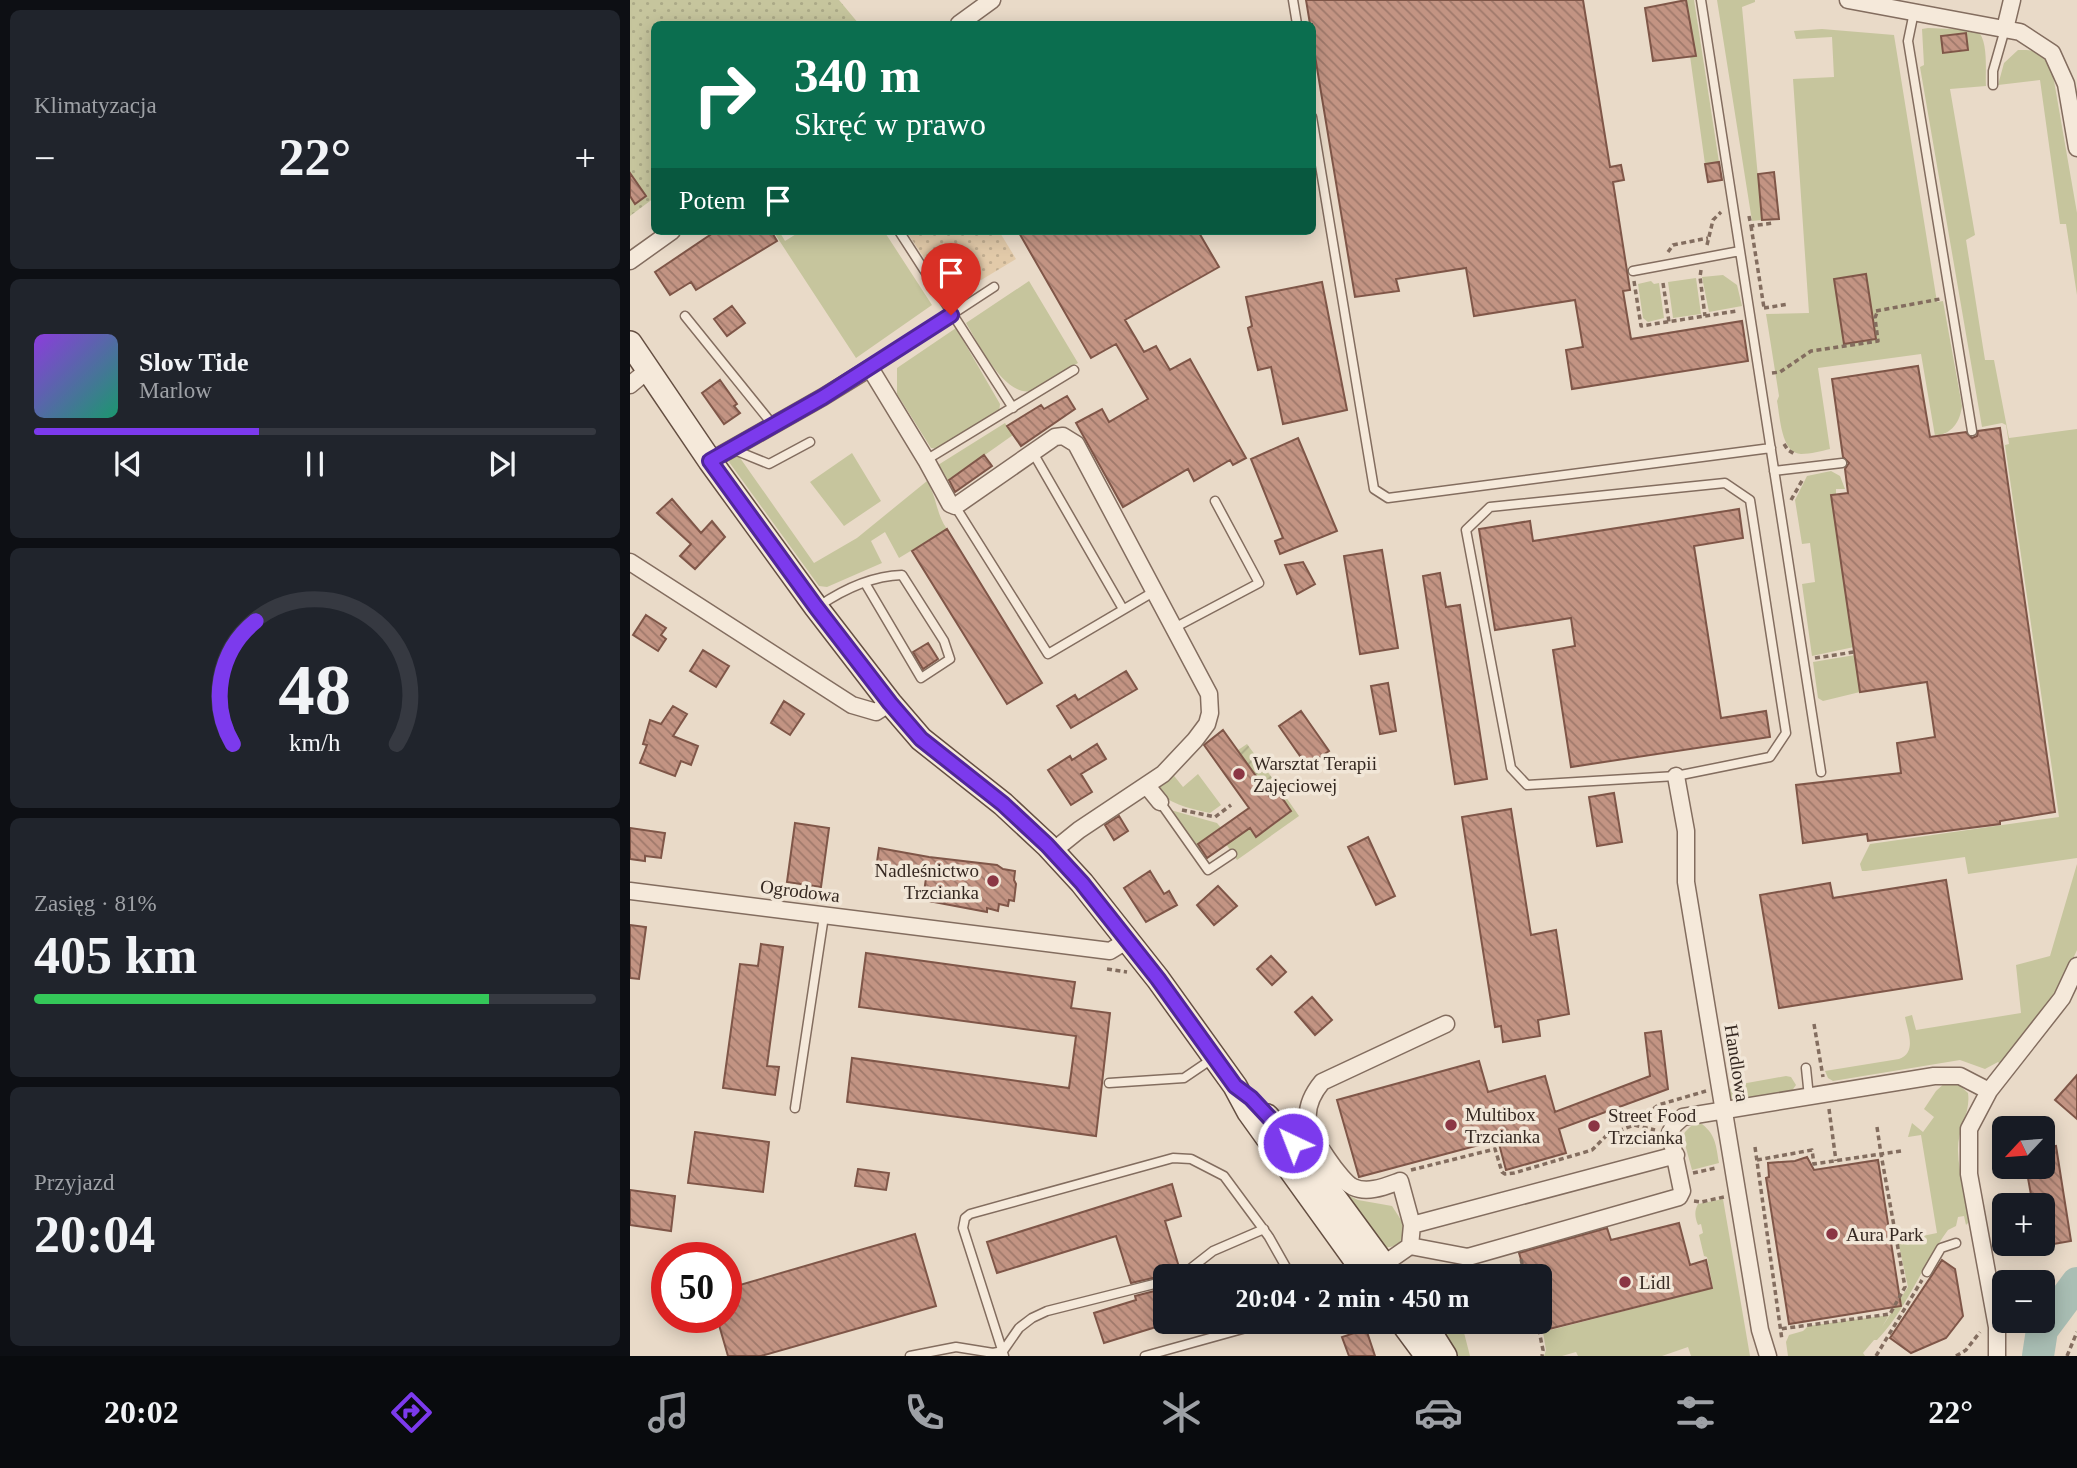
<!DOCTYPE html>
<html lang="pl">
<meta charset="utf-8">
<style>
body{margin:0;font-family:Georgia,serif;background:#20242c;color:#f1f3f6;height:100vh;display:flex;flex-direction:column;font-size:26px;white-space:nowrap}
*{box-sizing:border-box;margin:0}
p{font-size:23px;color:#9ea1a6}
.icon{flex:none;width:38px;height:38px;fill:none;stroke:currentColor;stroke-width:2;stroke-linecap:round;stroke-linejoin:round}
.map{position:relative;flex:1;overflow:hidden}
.details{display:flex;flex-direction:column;gap:10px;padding:10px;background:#0d0f14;width:630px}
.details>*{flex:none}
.guide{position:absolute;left:21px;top:21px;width:665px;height:214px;border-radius:10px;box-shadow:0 4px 18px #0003;background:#0b6e4f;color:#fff;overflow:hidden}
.needle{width:46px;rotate:244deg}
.tools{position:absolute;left:1362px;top:1116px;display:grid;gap:14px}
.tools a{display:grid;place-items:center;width:63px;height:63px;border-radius:10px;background:#171b24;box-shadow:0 4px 18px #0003;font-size:35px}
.speed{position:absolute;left:21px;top:1242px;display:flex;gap:14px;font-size:35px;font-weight:700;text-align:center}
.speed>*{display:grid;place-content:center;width:91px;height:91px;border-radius:50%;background:#171b24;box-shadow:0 4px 18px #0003;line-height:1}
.speed .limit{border:10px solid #d22;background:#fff;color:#111}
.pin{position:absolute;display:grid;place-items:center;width:60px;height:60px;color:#fff;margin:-72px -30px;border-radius:50% 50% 50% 0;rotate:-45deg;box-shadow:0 0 7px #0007}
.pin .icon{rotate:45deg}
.me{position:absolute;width:77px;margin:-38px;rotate:317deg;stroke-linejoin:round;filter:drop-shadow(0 0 5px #0008)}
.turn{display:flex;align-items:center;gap:24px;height:147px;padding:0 28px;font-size:32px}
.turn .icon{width:91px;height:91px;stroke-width:2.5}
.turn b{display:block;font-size:49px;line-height:60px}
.then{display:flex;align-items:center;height:66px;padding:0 28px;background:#0003;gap:14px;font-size:26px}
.big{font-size:52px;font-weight:800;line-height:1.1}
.details .tile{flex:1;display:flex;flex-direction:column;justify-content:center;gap:10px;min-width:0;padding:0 24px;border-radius:10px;background:#20242c}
.details .dial{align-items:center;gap:0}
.dial svg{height:182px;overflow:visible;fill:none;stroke:#363941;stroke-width:7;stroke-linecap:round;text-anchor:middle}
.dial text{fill:#f1f3f6;stroke:none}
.song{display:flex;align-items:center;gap:21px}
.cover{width:84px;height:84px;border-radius:10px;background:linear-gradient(135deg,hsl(270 70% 55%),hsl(160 70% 35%))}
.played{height:7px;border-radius:4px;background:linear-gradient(90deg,#7c3aed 40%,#363941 40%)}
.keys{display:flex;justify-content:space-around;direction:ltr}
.heat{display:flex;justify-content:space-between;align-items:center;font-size:38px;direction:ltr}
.charge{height:10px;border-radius:5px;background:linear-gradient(90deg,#34c759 81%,#363941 0)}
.trip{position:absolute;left:523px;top:1264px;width:399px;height:70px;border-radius:10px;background:#171b24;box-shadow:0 4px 18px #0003;font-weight:800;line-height:70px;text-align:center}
.tabs{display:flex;height:112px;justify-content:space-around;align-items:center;background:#090b0e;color:#9ea1a6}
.tabs .icon{width:49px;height:49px}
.tabs .current{color:#7c3aed}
.tabs b{font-size:32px;color:#f1f3f6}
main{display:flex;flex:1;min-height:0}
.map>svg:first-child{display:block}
</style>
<main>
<section class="details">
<div class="tile"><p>Klimatyzacja</p>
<div class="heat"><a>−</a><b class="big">22°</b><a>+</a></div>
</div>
<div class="tile">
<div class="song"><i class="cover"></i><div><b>Slow Tide</b><p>Marlow</p></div></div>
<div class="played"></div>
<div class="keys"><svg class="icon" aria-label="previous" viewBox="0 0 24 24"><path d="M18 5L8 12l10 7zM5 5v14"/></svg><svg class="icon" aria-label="pause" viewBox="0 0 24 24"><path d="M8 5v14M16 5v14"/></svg><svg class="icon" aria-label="next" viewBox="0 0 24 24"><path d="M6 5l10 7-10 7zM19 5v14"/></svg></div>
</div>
<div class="tile dial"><svg viewBox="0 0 100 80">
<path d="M14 69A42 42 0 1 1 86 69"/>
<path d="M14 69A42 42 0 0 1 24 15" stroke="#7c3aed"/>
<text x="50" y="56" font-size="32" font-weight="700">48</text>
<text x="50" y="72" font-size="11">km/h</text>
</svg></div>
<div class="tile"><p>Zasięg · 81%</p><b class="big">405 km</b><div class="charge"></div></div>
<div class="tile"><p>Przyjazd</p><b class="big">20:04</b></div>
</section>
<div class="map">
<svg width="1447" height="1356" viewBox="0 0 1447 1356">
<defs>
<pattern id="sand-dots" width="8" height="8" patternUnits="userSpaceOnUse" patternTransform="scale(1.75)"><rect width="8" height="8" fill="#e2caa9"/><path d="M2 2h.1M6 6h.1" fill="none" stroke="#c2ae91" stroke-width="1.8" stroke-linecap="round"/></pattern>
<pattern id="park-dots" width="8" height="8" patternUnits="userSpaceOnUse" patternTransform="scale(1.75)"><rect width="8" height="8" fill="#c6c59d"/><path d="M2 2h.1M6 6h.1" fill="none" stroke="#aba987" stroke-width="1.8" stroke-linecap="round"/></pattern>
<pattern id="garden-furrows" width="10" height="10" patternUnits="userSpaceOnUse" patternTransform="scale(1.75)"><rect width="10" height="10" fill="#c6c59d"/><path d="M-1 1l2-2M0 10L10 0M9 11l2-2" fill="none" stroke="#aba987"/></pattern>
<pattern id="building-back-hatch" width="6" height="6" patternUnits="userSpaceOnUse" patternTransform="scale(1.75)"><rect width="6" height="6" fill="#c39483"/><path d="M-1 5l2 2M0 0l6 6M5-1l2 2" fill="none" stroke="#9f796b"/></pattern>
</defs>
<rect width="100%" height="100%" fill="#e9dac8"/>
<path fill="#c6c59d" d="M1056 0H1064L1089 162 1075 164 1060 56 1066 55Z
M1087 0H1125V2L1112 7 1132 220 1122 221Z
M1298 28 1347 30C1359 41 1355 71 1356 86L1320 89 1345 235 1336 240 1355 360H1364L1379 438 1447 429V858L1338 874 1335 857 1236 871H1232L1230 864 1240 844 1429 817 1375 445 1379 444 1376 425 1372 423 1352 427 1290 67 1294 65 1292 29Z
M1192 29 1264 35 1307 302 1313 301 1332 406C1330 422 1322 434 1305 436L1291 354 1188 368 1200 449C1191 451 1181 454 1171 454 1151 454 1150 416 1147 401L1149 396 1136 314 1179 313 1163 79 1204 77 1202 37 1166 39 1164 31Z
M1388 50C1411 49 1414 55 1423 75L1447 213V295L1436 224H1430L1410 80 1368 85 1374 63Z
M143 231H149L155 241 171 231H254L302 305 226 358Z
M1093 275 1107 285 1112 306 1079 312 1072 277Z
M1066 278 1071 314 1043 318 1038 282Z
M399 281 448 363C437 369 411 388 401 391 374 397 347 341 336 323Z
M1021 281 1024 284 1029 283 1034 318 1018 322 1013 318 1008 284Z
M326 328 370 404 369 413 309 449 301 448 267 394V368Z
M375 423 383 435 318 481 308 465Z
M222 453 251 501 214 526 180 482Z
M104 454 108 455 184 563 227 538 297 481C307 497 306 514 317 529L269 558 255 532 241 541 252 563 197 587 189 586 99 462Z
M1201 471 1210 476 1215 489H1206V495L1224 647 1182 656 1172 584 1185 582 1180 543 1172 544 1165 500 1177 476Z
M1225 655 1230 692 1193 701 1188 698 1183 662Z
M541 772 553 787 568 774 591 805 580 813C555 807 541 805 522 787Z
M651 790 669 816 607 860 596 844 619 828 627 837 661 812 648 792Z
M537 809 587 823 591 828 568 845 577 858 574 860Z
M1447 864V950L1429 989 1371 1065 1368 1062 1355 1069 1330 1060 1203 1081 1198 1078 1195 1071 1269 1059C1287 1052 1278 1033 1275 1017L1282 1015 1286 1030 1391 1013 1386 965 1420 956Z
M1156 1076 1161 1077 1166 1085 1161 1092 1105 1101 1098 1097 1097 1091 1106 1085Z
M1316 1082 1328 1084 1338 1093C1341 1113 1327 1130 1328 1151 1328 1175 1340 1197 1340 1221L1336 1225 1334 1216 1328 1217 1326 1226 1318 1230 1313 1237C1290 1271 1275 1311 1247 1340H1244L1233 1353 1235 1356H1158L1156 1342 1159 1335 1173 1331 1178 1326 1259 1315 1252 1327 1278 1287 1268 1241 1307 1233 1291 1135 1278 1137 1282 1123 1293 1132 1304 1117 1294 1109 1306 1091Z
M1063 1124H1072C1086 1135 1086 1146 1089 1163L1062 1170 1053 1137 1055 1132Z
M714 1193 728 1200 762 1206 773 1223 774 1239 765 1246 754 1248Z
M1093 1199 1120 1356H1061L1058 1347 1032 1356H948L946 1352 932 1356H914L916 1350 913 1332 1083 1288 1077 1257 1074 1256 1069 1235 1073 1233 1071 1224 1068 1225C1065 1218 1064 1211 1068 1204Z
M806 1321H831L840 1356H827Z"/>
<path fill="url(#sand-dots)" d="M276 231H369L386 259 328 294 318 293Z"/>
<path fill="url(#park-dots)" d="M0 0H209L229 24H24V198L0 216Z"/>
<path fill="url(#garden-furrows)" d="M617 744 651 790 641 797 608 750Z"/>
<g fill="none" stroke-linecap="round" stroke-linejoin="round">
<path stroke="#a9beb4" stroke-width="32" d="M1408 1356 1412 1330 1447 1283"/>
</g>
<path fill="url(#building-back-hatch)" stroke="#7f5648" stroke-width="2" d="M676 0H953L980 167 991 165 994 180 983 182 1000 290 993 291 1001 339 1112 321 1118 361 942 389 936 350 953 347 945 300 844 316 836 268 766 279 769 291 725 297 682 38V24H680Z
M1056 0 1066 56 1023 61 1015 8Z
M1336 33 1338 50 1313 53 1311 36Z
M1089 162 1092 180 1078 182 1075 164Z
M1144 172 1149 219 1132 220 1128 174Z
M0 173 16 196 5 204 0 196Z
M86 231H141L147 241 66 290 61 282 40 295 25 272Z
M388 231H568L589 267 495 320 514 352 526 346 540 370 560 359 616 458 603 465 600 460 564 481 558 469 493 507 446 423 472 409 479 422 518 399 486 344 461 358Z
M1236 274 1246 339 1214 344 1204 279Z
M692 282 717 410 653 424 641 367 628 370 618 328 622 326 616 297Z
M102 306 115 323 97 336 84 319Z
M1288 366 1300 437 1336 432 1342 438 1347 436 1348 431 1370 428 1425 812 1370 821V824L1238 841 1237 834 1173 843 1166 785 1271 773 1267 743 1305 737 1297 682 1230 692 1201 495 1218 493 1215 469 1219 463 1213 457 1202 379Z
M90 380 107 404 104 406 110 413 94 424 72 393Z
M437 396 445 409 391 446 377 426 411 405 414 409Z
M668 438 707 531 650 554 645 541 653 538 621 459Z
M354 455 362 466 325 492 319 480Z
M42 499 71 533 82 521 95 537 65 569 50 556 61 544 27 513Z
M1109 509 1113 538 1064 546 1091 718 1136 711 1140 737 941 767 923 650 945 646 941 618 865 630 849 529 900 521 903 541Z
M317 529 412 683 377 704 282 551Z
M752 550 768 648 730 654 714 556Z
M673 562 685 584 667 594 655 565Z
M810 573 816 607 830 605 857 779 825 784 793 576Z
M16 615 36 628 31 635 36 639 28 651 3 635Z
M298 643 308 659 293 669 283 652Z
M73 650 99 666 86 687 60 671Z
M496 671 507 689 441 728 427 706 445 695 448 700Z
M758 683 766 731 750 734 741 686Z
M154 701 174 714 160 735 141 723Z
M43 706 57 714 43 736 68 746 61 765 51 761 45 776 10 763 17 745 13 744 20 720 31 724Z
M671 711 699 751 677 766 649 726Z
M593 730 641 797 648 792 661 811 626 837 620 828 577 858 568 844 619 808 574 745Z
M467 744 476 759 451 774 462 792 441 805 418 770 440 756 442 760Z
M984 793 992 842 967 846 959 797Z
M881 809 901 935 926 930 939 1014 908 1020 910 1036 873 1042 871 1026 865 1027 832 817Z
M489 816 498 831 484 840 475 825Z
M165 823 199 828 191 887 157 882Z
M0 828 35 833 31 858 15 856V861L0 859Z
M738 837 765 896 746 905 718 847Z
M249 848 299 857 367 865 373 869 385 871 384 880 386 884 384 901 379 900 378 906 369 904 368 911 357 908V912L293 900 296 878 246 869Z
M520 871 534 894 539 891 547 905 516 922 494 888Z
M1316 880 1332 979 1149 1008 1130 895 1200 883 1203 898Z
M588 886 607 906 584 925 567 905Z
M0 925 16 927 9 979 0 978Z
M131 944 153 947 137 1066 149 1067 145 1095 93 1088 110 964 128 966Z
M236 953 445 982 441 1008 480 1013 466 1136 217 1102 222 1058 439 1088 441 1074 446 1036 229 1007Z
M641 956 656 972 642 985 627 969Z
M682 997 702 1020 685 1035 665 1012Z
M1031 1031 1038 1089 929 1129 936 1153 876 1170 868 1140 729 1177 707 1100 849 1061 858 1092 915 1076 925 1112 1020 1076 1015 1033Z
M1447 1075V1119L1425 1100Z
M65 1132 139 1142 133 1192 58 1183Z
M1426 1146 1441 1241 1412 1246V1206H1403L1396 1167H1412V1148Z
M1177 1157 1184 1170 1248 1160 1271 1306 1159 1324 1136 1178 1139 1177 1138 1163 1165 1161Z
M228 1169 259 1173 256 1190 225 1186Z
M542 1184 551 1216 535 1221 549 1267 536 1271V1275L501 1283 486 1236 367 1273 357 1242Z
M0 1190 45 1196 41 1231 0 1225Z
M1049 1223 1060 1265 1076 1260 1082 1288 915 1330 910 1311V1276H896L889 1253 977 1228 981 1240Z
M285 1234 306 1306 131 1356H98L87 1318H96V1289Z
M1312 1260 1325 1269 1333 1316 1316 1338 1281 1353 1260 1338Z
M536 1288V1324L474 1343 464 1313 506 1300 505 1296Z
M736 1329 745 1356H719L712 1337Z"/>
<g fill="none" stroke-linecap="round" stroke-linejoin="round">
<g stroke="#836d5f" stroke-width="11">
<path id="lane" d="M663 0 667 24
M1071 0 1191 772
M1284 12 1278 41 1342 431
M1363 85V71L1375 29
M682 117 744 489 758 498 1141 448
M269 231 383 408
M1003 271 1110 251
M55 316 143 425
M240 368 364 287
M104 446 107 451 139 464 180 442
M402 451 493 609
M296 460 444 370
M1144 471 1212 463
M1095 483 1120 500 1156 733 1140 757 1046 776 897 785 881 768 836 530 860 507Z
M325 506 418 654 525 591
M189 606C214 589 242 576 272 575L314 641 320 659 291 678 235 583
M544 628 629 583 585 501
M530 802 578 870 602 854
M1176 1068 1179 1097
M479 1083 554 1078 582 1059
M165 1108 194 916
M1297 1272 1311 1248 1326 1243
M551 1276 583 1251 634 1229
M280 1356 326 1347 363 1353 373 1351 389 1328 402 1318 417 1311 536 1281
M374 1356 333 1228 335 1218 340 1214 543 1158 561 1159 594 1176 639 1237 661 1276
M515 1356 641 1321"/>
</g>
<g stroke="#836d5f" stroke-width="19">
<path id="street" d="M1218 0 1390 32 1422 53 1436 84 1447 148
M329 24 362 0
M1375 29 1382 0
M0 261 42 231
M0 385 18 370
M80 461 193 397 240 368 296 460 320 504 325 506 330 503 425 437 433 436 446 444 579 694 580 713 577 724 565 740 533 774 449 830 423 851
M0 562 222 705 246 712 260 703
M1046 776 1056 831V882L1130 1330 1138 1356
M517 786 530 802
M0 891 480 951 498 940
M782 1225 1046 1155
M780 1246 782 1225 770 1181C756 1186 738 1194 723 1187 711 1182 680 1135 678 1121 676 1106 683 1093 692 1082L816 1024
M747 1269 780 1246 838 1257 1049 1197 1052 1191 1040 1133 1044 1125 1053 1117 1304 1076H1330L1359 1091
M1367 1356V1327L1339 1174V1129L1359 1091 1432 998 1447 966"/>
</g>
<g stroke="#654f42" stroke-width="26">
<path id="secondary" d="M0 343 80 461 186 607 260 703 291 739 373 804 417 845 452 883 528 979 605 1086 619 1112 737 1276
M637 1116 685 1171 762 1276
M771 1321 797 1356
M793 1321 815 1356"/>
</g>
<path stroke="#836d5f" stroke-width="3.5" stroke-dasharray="5 3.5" stroke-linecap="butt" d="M1119 216 1121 226 1143 223
M1121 226 1134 308H1132
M1077 245 1083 220 1091 212
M1038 252 1043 245 1078 238
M1071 270 1070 277 1075 316
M1004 281 1011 326 1107 311
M1033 283 1039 322
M1134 308 1159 304
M1246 311 1310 299
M1142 373 1150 372 1181 351 1248 341 1245 318 1248 310
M1154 444 1158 450 1166 455
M1161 500 1173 479
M1185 658 1224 652
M552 810 585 817 601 805
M477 969 497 972
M1184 1024 1193 1077
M1199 1109 1206 1161
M1004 1125 1028 1105 1076 1091
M1247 1127 1251 1154 1271 1151
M1125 1147 1152 1340
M1127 1160 1182 1150 1184 1164 1251 1154 1275 1287 1260 1314 1150 1329
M781 1170 865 1149 872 1172 875 1174 884 1173 962 1150 977 1135 1004 1125 1025 1130
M1063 1173 1086 1168
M1064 1201 1071 1202 1094 1197
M1267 1240 1286 1236
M891 1259 895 1276
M907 1321 913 1350 912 1356
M1246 1356 1292 1280
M1326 1356 1336 1350 1350 1332
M1437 1356 1447 1332"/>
<use href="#lane" stroke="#f5e9da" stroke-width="8"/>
<use href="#street" stroke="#f5e9da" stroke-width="16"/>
<use href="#secondary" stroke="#f5e9da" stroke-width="23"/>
</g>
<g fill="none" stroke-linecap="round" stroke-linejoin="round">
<g stroke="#51269a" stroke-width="18">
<path id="route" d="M321 315 193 397 80 461 186 607 260 703 291 739 373 804 417 845 452 883 528 979 605 1086 621 1098 663 1143"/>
</g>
<use href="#route" stroke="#7c3aed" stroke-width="12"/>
</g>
<g fill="#8b3644" stroke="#f1e6d7" stroke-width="2.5">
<circle cx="609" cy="774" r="7"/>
<circle cx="363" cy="881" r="7"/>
<circle cx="821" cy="1125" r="7"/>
<circle cx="964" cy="1126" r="7"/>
<circle cx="1202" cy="1234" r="7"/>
<circle cx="995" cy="1282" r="7"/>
</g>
<g text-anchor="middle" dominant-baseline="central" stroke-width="7" stroke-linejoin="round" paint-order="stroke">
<g font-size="19" fill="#352821" stroke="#f1e6d7" text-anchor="start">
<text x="623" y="763">Warsztat Terapii<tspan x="623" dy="22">Zajęciowej</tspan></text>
<text x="349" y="870" text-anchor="end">Nadleśnictwo<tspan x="349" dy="22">Trzcianka</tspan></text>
<text x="835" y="1114">Multibox<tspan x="835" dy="22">Trzcianka</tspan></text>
<text x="978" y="1115">Street Food<tspan x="978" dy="22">Trzcianka</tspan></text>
<text x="1216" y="1234">Aura Park</text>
<text x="1009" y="1282">Lidl</text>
</g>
<g font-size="19" fill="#352821" stroke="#f1e6d7">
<text transform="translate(170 891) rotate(7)">Ogrodowa</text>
<text transform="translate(1107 1063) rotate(81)">Handlowa</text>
</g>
</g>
</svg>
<div class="tools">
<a><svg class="needle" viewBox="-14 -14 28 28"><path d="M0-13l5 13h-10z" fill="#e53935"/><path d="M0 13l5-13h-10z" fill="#9ea1a6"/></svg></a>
<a>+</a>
<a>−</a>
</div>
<div class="speed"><div class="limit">50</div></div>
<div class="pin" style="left:321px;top:315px;background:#d93025"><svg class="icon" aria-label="arrive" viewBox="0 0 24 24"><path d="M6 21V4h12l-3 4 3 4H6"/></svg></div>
<svg class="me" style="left:663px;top:1143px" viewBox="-20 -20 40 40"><circle r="17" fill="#7c3aed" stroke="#fff" stroke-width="3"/><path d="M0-11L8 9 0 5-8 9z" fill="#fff"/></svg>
<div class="trip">20:04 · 2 min · 450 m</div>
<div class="guide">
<div class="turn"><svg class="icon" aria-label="right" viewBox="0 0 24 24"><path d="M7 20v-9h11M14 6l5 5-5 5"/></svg><div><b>340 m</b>Skręć w prawo</div></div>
<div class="then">Potem<svg class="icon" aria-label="arrive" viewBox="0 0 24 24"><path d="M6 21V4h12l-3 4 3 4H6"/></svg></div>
</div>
</div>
</main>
<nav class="tabs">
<b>20:02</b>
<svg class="icon current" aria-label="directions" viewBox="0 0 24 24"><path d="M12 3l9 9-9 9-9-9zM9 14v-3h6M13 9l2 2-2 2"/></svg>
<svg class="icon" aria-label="music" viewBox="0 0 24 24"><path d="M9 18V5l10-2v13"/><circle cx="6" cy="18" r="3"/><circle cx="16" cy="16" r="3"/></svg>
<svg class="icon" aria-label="phone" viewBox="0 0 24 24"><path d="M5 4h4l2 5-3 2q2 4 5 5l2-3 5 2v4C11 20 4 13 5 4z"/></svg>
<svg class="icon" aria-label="climate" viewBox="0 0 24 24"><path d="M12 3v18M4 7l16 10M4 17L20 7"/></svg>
<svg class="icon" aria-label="car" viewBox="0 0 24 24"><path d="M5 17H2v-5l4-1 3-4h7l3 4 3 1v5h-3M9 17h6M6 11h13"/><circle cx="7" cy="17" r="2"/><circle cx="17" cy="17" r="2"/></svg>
<svg class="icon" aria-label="filters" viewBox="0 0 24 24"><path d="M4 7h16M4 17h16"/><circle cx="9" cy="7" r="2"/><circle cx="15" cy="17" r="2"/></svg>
<b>22°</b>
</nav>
